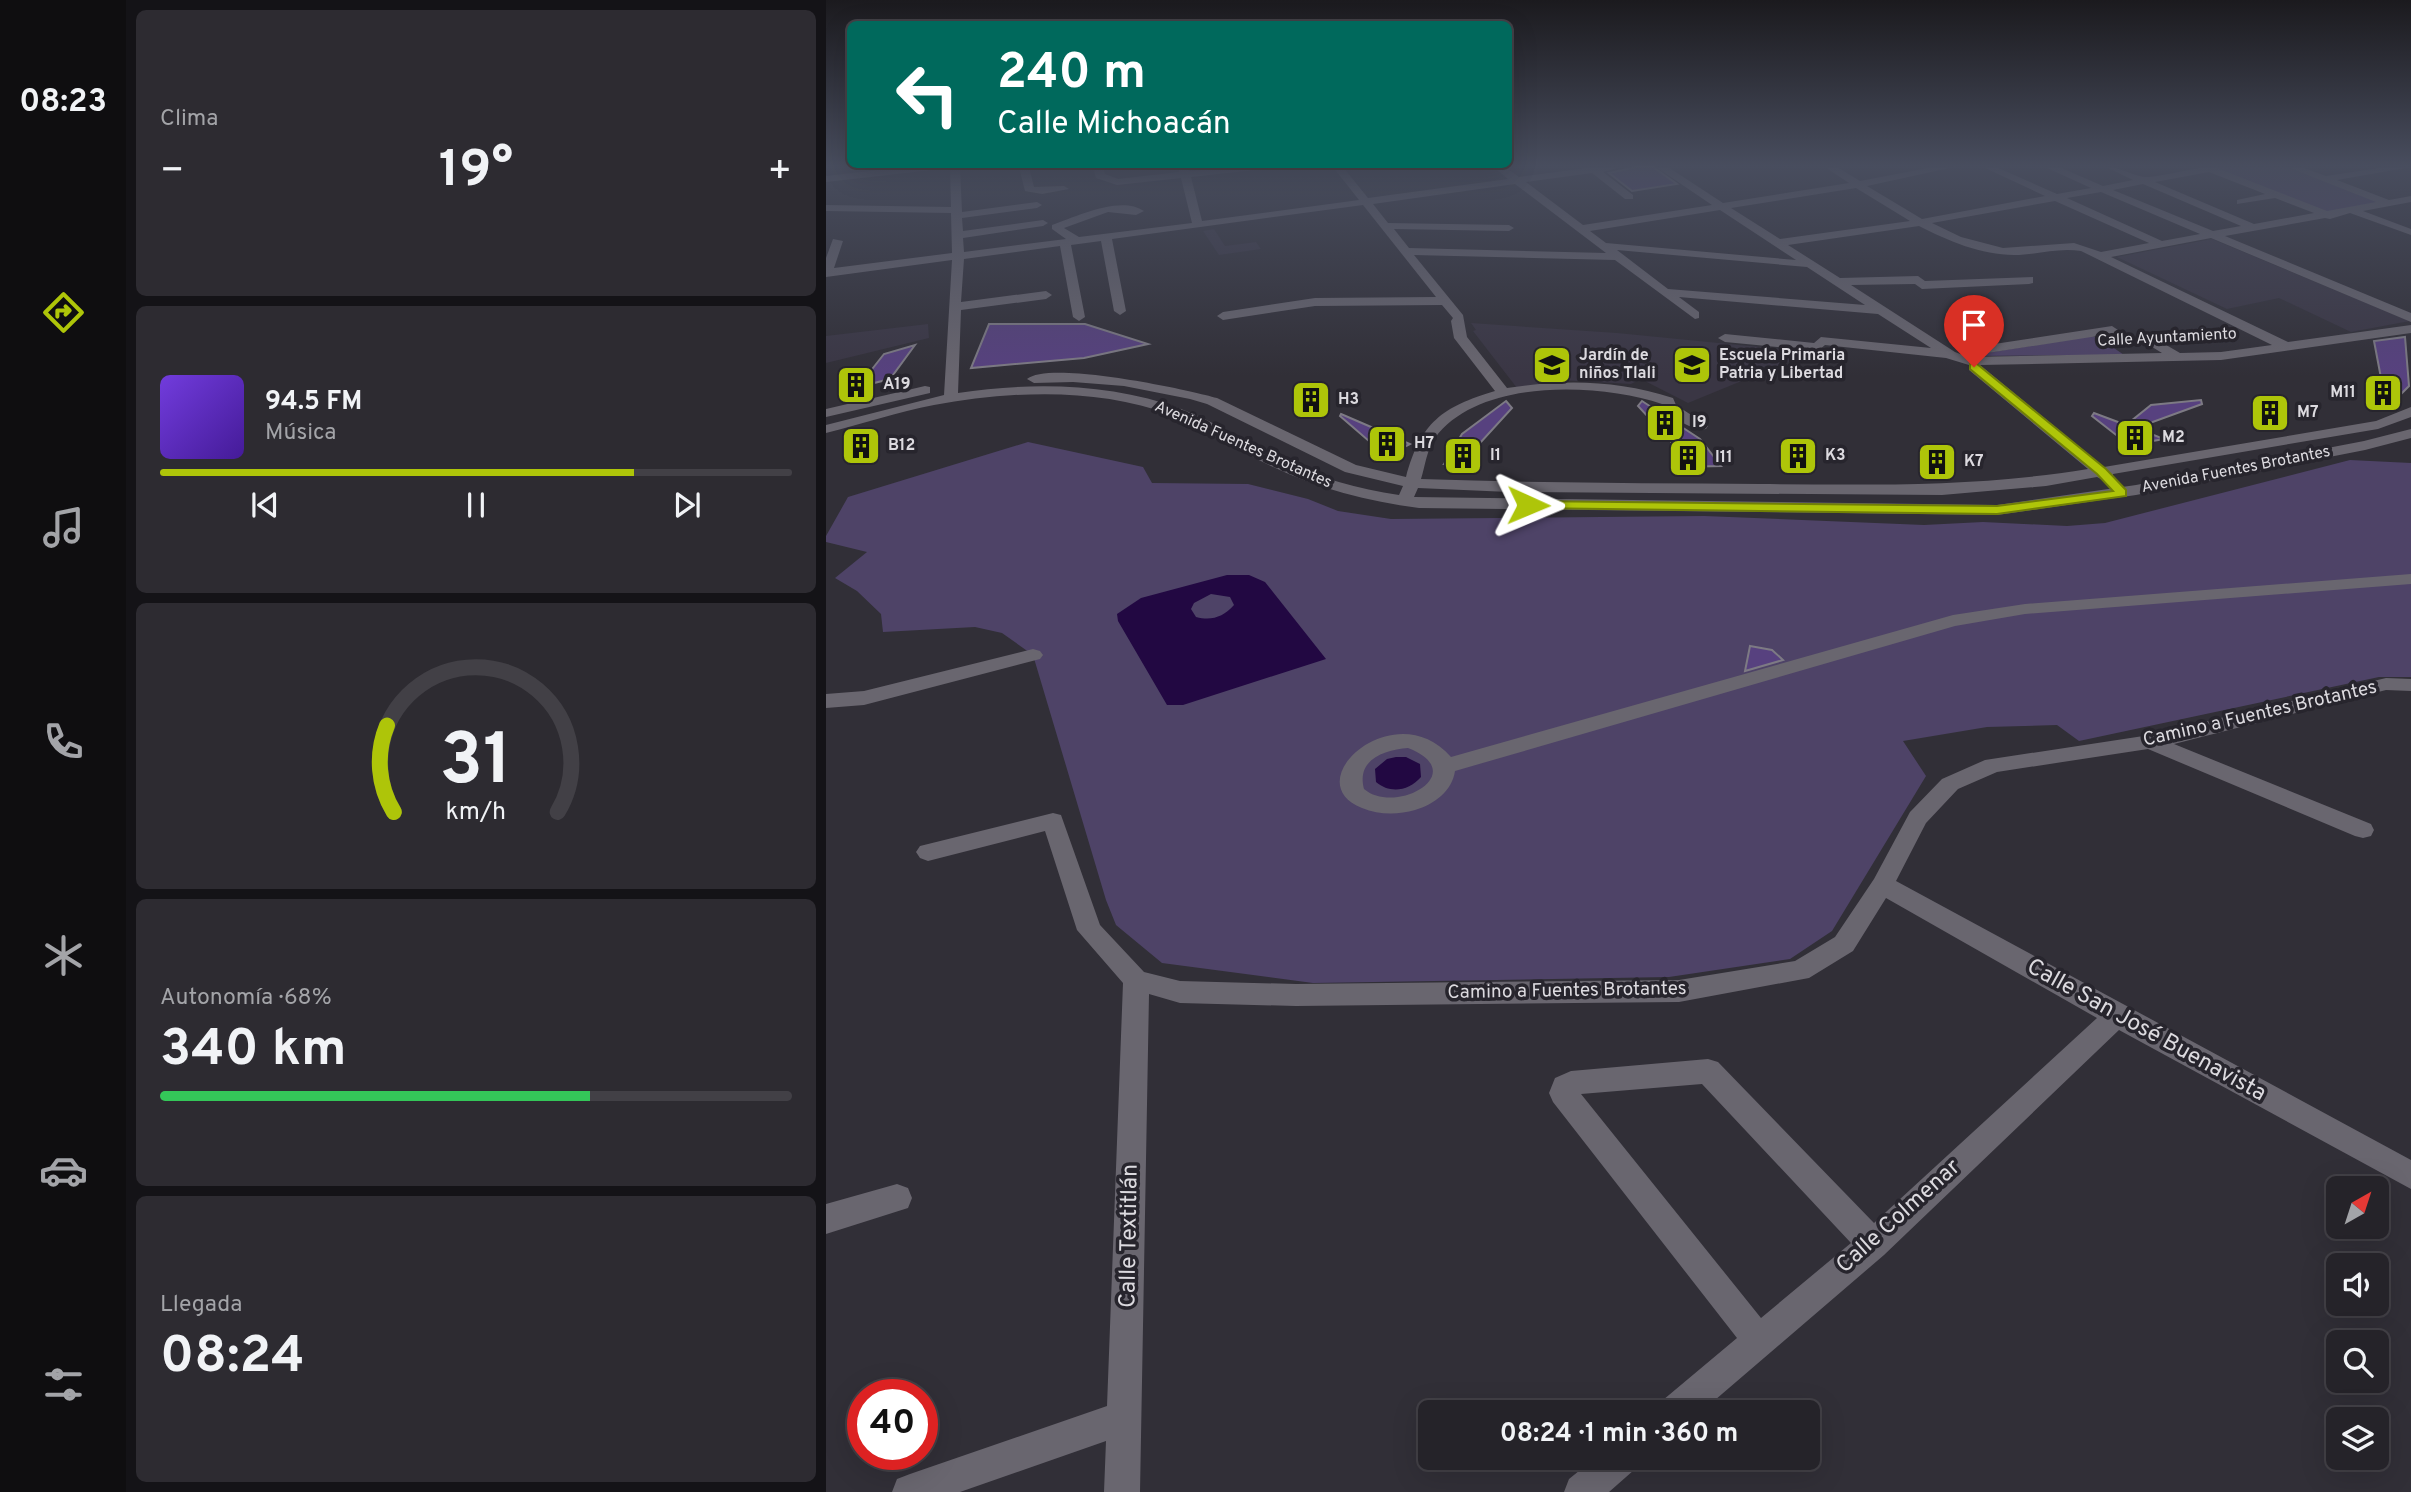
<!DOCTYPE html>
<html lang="es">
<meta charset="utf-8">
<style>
body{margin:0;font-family:Overpass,sans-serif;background:#2d2b31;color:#f1f3f6;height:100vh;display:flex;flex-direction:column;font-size:26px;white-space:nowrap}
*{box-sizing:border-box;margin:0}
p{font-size:23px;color:#a3a4a8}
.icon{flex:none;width:38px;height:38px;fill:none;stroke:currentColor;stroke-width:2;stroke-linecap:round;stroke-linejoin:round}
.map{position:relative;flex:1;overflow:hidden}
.side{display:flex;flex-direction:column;gap:10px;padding:10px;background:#141317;width:700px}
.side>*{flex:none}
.guide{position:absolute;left:21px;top:21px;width:665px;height:147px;border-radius:10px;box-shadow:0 7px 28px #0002,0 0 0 2px #424046;background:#00695c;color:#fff;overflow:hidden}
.needle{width:46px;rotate:39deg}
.buttons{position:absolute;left:1500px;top:1176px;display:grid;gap:14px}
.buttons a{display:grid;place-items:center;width:63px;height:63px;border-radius:10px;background:#252329;box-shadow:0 7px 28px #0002,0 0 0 2px #424046;font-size:35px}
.speed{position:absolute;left:21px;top:1379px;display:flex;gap:14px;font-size:35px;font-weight:700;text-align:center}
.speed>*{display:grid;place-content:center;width:91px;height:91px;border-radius:50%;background:#252329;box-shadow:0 7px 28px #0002,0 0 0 2px #424046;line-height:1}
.speed .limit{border:10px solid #d22;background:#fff;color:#111}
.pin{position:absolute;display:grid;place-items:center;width:60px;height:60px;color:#fff;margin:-72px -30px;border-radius:50% 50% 50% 0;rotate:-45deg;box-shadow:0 0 7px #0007}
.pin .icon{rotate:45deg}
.me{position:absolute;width:77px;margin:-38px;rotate:91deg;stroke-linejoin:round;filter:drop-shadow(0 0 5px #0008)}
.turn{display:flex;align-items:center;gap:24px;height:147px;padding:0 35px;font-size:32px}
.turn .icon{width:91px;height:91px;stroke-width:2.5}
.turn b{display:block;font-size:49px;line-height:60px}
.big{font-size:52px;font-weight:700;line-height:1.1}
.side .widget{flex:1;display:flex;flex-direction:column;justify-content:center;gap:10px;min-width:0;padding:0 24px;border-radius:10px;background:#2d2b31}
.side .dial{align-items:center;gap:0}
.dial svg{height:182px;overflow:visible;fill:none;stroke:#424046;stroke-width:7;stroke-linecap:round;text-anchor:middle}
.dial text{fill:#f1f3f6;stroke:none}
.song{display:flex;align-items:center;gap:21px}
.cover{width:84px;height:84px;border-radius:10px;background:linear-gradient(135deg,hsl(260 70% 55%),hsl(260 70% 35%))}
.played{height:7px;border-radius:4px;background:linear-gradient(90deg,#aec509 75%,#424046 75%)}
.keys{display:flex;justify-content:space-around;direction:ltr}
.heat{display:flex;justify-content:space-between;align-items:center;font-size:38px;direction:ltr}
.charge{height:10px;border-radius:5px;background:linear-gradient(90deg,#34c759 68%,#424046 0)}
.trip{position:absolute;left:592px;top:1400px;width:402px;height:70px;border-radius:10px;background:#252329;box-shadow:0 7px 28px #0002,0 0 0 2px #424046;font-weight:700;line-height:70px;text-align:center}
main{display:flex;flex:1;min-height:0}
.tabs{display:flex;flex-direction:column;width:126px;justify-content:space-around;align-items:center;background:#0f0e10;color:#a3a4a8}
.tabs .icon{width:49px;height:49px}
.tabs .selected{color:#aec509}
.tabs b{font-size:32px;color:#f1f3f6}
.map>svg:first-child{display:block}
</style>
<main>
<nav class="tabs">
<b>08:23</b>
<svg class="icon selected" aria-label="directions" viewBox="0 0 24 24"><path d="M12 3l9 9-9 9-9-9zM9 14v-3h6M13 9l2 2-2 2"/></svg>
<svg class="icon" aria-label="music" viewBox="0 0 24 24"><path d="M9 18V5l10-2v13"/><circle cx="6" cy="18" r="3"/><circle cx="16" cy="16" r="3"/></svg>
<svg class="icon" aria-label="phone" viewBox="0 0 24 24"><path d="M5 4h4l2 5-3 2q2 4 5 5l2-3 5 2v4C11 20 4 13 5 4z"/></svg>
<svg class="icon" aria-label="climate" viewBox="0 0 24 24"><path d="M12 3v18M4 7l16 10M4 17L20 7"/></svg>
<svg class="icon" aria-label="car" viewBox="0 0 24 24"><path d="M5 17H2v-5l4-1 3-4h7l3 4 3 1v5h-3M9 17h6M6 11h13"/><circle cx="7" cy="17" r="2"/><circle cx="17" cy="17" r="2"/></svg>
<svg class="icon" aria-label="filters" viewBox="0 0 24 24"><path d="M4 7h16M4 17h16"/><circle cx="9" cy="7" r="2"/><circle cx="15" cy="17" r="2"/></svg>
</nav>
<section class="side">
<div class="widget"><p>Clima</p>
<div class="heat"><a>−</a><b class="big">19°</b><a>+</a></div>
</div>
<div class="widget">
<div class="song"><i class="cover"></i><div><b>94.5 FM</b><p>Música</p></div></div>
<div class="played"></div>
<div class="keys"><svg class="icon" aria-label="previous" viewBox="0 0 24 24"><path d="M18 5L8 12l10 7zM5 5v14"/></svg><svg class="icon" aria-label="pause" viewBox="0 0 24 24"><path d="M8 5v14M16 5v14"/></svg><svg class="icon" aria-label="next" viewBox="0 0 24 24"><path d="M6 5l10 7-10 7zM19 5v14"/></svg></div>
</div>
<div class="widget dial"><svg viewBox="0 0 100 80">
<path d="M14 69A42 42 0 1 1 86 69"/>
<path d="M14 69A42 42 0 0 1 11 31" stroke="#aec509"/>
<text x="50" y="56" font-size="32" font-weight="700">31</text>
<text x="50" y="72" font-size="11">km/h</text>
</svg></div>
<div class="widget"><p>Autonomía · 68%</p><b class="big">340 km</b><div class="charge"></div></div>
<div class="widget"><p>Llegada</p><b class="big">08:24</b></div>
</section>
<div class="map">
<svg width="1585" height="1492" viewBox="0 0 1585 1492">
<rect width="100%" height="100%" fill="#312f37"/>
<path fill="#3a3644" d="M388 229 399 246 430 242 435 249 393 255 377 231Z
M1386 239 1584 321 1525 332 1453 298 1401 309 1291 257Z
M645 323 791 333 986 352 862 403 815 379 805 384 734 380 691 388 647 331 650 330Z
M102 324 103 338 0 363V336Z"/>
<path fill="#4e4367" d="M1382 167H1460L1554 202 1500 213Z
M1266 336 1275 339 1298 355 1142 356Z
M202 442 317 467 326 483 422 484 482 499 512 511 565 519 878 516 1098 525 1157 522 1241 526 1279 523 1524 460 1585 463V677H1553L1253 741 1231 725 1161 727 1077 741 1100 776 1006 931 964 959 843 977 487 983 336 963 290 925 280 900 207 655 176 633 149 627 57 632 55 614 31 591 9 578 41 552 0 542V536L22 497Z"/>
<path fill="#220842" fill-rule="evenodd" d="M401 575H423L439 582 500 659 357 705H341L292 621 291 614 315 598ZM385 594 404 597 408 605C397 617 386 621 370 617L365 609 368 603Z
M570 757H580L594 764 595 777C583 791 564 794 550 782L549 769 561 759Z"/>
<path fill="#57417f" stroke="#7d7a84" stroke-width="2" d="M810 167H827L851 184 806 191 783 173Z
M163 324H259L322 344 258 358 145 368Z
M1579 337 1583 386 1572 397 1559 399 1548 341Z
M89 345 64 379 32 387 58 354Z
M1375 400 1376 404 1310 428 1338 439 1303 445 1266 416 1268 413 1300 425 1325 405Z
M680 401 686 408 654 443 647 465 618 464 636 434Z
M816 401 874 439 895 466 851 467 849 446 812 406Z
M515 414 559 433 584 444 565 454 551 448 514 416Z
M924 646 946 650 957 660 919 671Z"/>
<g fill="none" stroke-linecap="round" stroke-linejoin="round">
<path fill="#69666f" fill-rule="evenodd" d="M79 167H111L106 170 0 182V176Z
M124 167H134L136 212 211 202 216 205 211 208 136 218 137 231 217 220 222 223 217 226 137 238 138 252 240 239 226 229V225C251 216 295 195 318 211L310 215 282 212 238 228 253 237 366 223 355 178 291 185 270 178 267 167H277L279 174 292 179 353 172 352 167H362L363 171 434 167 429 170 365 177 376 221 533 200 507 167H517L542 198 682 179 668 167H679L693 177 768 167H795L777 172 807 195V199H799L766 173 700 182 757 225 886 205 830 167H842L897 203 1023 183 999 167H1011L1034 181 1107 167H1128L1041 186 1096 219 1219 196 1157 167H1170L1231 194 1265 188 1219 167H1233L1277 186 1307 180 1280 167C1296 167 1310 178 1323 177 1345 175 1367 167 1388 167L1501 211 1550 202 1461 167H1475L1500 176 1560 167H1585L1511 180 1563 200 1585 196V202L1537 211 1585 229V235L1524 213 1504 219 1499 218 1399 236 1585 313V322L1385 238 1285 257 1462 342 1585 325V333L1395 360 1154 365 1278 467 1550 421 1585 407V417L1552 429 1287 474V480L1281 482 1271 477 1220 486 1116 495 683 492 592 488 588 497 1171 505 1310 485 1538 441 1585 429V438L1539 450 1310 495 1171 515 593 508C542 501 492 489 445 466 411 450 380 428 345 415 272 387 184 391 108 405 72 412 36 424 0 433V425L118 395 126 260 0 277V258L7 239 17 241 8 268 126 253 125 213 0 211V205L125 207ZM1383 172 1439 194 1411 200V204L1449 198 1488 213 1428 224 1329 182ZM689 184 780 253 583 248 568 229 683 231 688 228 683 225 562 223 547 204ZM1317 184 1415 226 1387 231 1287 190ZM1030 188 1084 221 954 239 905 208ZM1275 192 1374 234 1336 241 1241 198ZM1229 201 1323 243 1275 252 1248 243 1177 248 1135 237 1106 223ZM537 205 610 297 489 298 397 312 391 316 397 320 489 306 616 305 627 318 625 321 628 338 669 391C616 407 595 422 580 477L530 465 391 398C360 389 223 360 201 379L208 383 247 382 298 386 364 399 381 404 519 472 577 486 573 495C532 489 493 478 455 460 422 444 390 422 355 409 285 383 205 382 132 393L135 310 220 299 226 295 220 291 135 302 138 259 234 246 247 317 253 321 259 317 245 245 275 241 288 311 294 315 300 311 286 239ZM894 210 970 260 780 243 764 231ZM1093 226C1122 241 1156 255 1188 255 1211 255 1232 247 1255 251L1446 345 1395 352 1354 353 1323 335 1316 339 1318 342 1336 353 1142 357 1129 352 1025 285 1089 284 1096 289 1203 284 1207 283V277L1099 281 1092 276 1014 278 962 245ZM791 250 981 267 1039 305 842 289ZM588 255 789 260 869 319 873 318V312L853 297 1052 314 1105 348 995 337 988 343 899 334 892 338 899 342 992 351 999 345 1120 358 1143 365V370L1262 469C1153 487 1044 485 934 484 821 483 708 483 595 479 599 466 601 449 609 438 653 378 772 383 836 404 841 415 867 432 880 429L882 426 850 405 847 398C791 380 739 379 681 388L641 337 637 315Z
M193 167H203L208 187 238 186 243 189 216 194 199 191Z
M1286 326 1292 330 1291 333 1155 354 1148 350 1155 346Z
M99 386 104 387V393L0 417V409Z
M1585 574V584L1199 614 1129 626 629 771C626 791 609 804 589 810 572 815 553 815 536 808 469 782 569 692 625 757L1127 615 1199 604ZM582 748C646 773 570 816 538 789 530 759 559 750 582 748Z
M207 649 214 651 217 655 214 659 38 705 0 708V694L38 691Z
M1560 678 1585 679V691L1560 690 1348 744 1545 824 1548 830 1545 836 1537 838 1529 836 1322 749 1171 772 1132 789 1100 823 1070 881 1585 1160V1189L1293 1030 1058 1255 875 1412H832L837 1400 911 1338 727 1102 723 1093 729 1078 745 1071 882 1059 892 1062 1048 1223 1271 1018 1060 898 1027 951 983 978 853 1002 470 1006 354 1003 323 994 314 1492H278L280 1441 134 1492H66L71 1479 84 1474 281 1406 297 983 251 930 219 831 102 861 94 858 90 852 94 846 227 813 235 815 274 925 318 972 354 981 470 984 853 980 969 961 1009 937 1048 879 1084 812 1116 779 1159 760 1324 735ZM876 1084 1025 1243 935 1318 755 1094Z
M71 1184 82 1188 86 1198 82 1208 0 1234V1204Z
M769 1458H813L808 1470 783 1492H738L743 1479Z"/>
</g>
<linearGradient id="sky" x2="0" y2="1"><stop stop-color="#1b1a1e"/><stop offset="0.44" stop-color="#484d5e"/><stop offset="1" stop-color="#484d5e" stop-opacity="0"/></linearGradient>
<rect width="1585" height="376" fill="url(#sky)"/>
<path fill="#aec509" stroke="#718006" stroke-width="2" d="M1144 364H1151L1280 469 1300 490V496L1171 514 702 508 696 505 702 501 1171 506 1287 491 1271 474 1144 369Z"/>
<defs>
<g id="school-square" transform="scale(2.0125)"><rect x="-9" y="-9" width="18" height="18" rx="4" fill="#aec509" stroke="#27252d"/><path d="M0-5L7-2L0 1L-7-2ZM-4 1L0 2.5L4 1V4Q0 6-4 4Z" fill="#111"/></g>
<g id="building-square" transform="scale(2.0125)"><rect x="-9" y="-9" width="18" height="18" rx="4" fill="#aec509" stroke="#27252d"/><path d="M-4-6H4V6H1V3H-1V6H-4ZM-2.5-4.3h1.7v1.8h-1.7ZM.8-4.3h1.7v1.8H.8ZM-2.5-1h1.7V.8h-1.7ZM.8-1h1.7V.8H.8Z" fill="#111"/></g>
</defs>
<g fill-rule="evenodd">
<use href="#school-square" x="726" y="365"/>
<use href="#school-square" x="866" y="365"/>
<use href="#building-square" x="30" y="385"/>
<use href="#building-square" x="1557" y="393"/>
<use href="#building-square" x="485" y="400"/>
<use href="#building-square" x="1444" y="413"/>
<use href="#building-square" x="839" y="423"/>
<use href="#building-square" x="1309" y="438"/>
<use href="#building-square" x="561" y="444"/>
<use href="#building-square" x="35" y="446"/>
<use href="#building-square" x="637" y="456"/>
<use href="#building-square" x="972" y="456"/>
<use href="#building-square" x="862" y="458"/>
<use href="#building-square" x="1111" y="462"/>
</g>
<g text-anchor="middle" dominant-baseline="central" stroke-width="7" stroke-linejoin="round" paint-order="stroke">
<g font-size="16" fill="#dcdadf" stroke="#27252d">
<text transform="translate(1341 338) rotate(-3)">Calle Ayuntamiento</text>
<text transform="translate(417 445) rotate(24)">Avenida Fuentes Brotantes</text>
<text transform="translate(1410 470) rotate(-11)">Avenida Fuentes Brotantes</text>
</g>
<g font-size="16" font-weight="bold" fill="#dcdadf" stroke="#27252d" text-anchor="start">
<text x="753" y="356">Jardín de<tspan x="753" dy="18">niños Tlali</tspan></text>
<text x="893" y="356">Escuela Primaria<tspan x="893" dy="18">Patria y Libertad</tspan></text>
<text x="57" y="385">A19</text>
<text x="1530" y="393" text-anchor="end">M11</text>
<text x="512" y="400">H3</text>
<text x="1471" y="413">M7</text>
<text x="866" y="423">I9</text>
<text x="1336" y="438">M2</text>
<text x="588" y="444">H7</text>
<text x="62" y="446">B12</text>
<text x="664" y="456">I1</text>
<text x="999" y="456">K3</text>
<text x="889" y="458">I11</text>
<text x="1138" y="462">K7</text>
</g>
<g font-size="19" fill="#dcdadf" stroke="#27252d">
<text transform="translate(1434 714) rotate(-13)">Camino a Fuentes Brotantes</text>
<text transform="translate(741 991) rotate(-1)">Camino a Fuentes Brotantes</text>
</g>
<g font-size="23" fill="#dcdadf" stroke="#27252d">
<text transform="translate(1320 1031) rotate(29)">Calle San José Buenavista</text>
<text transform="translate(1073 1217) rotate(-42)">Calle Colmenar</text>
<text transform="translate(304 1236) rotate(-89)">Calle Textitlán</text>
</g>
</g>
</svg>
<div class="buttons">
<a><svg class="needle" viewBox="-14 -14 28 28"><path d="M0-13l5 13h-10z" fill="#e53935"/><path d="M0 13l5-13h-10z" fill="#a3a4a8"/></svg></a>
<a><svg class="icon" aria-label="sound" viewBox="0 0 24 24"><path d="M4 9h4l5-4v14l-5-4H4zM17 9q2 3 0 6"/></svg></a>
<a><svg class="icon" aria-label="search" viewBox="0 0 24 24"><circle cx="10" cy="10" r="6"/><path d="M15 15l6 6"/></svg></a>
<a><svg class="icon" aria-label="layers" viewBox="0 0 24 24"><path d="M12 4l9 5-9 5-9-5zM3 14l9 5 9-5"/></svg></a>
</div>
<div class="speed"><div class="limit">40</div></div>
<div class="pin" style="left:1148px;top:367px;background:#d93025"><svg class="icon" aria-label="arrive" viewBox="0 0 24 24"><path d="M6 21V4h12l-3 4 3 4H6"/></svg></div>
<svg class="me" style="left:702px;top:505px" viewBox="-20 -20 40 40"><path d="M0-17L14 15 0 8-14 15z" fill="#aec509" stroke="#fff" stroke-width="4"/></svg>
<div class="trip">08:24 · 1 min · 360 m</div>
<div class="guide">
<div class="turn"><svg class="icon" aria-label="left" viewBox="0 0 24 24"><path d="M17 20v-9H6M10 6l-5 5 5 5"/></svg><div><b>240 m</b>Calle Michoacán</div></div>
</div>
</div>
</main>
